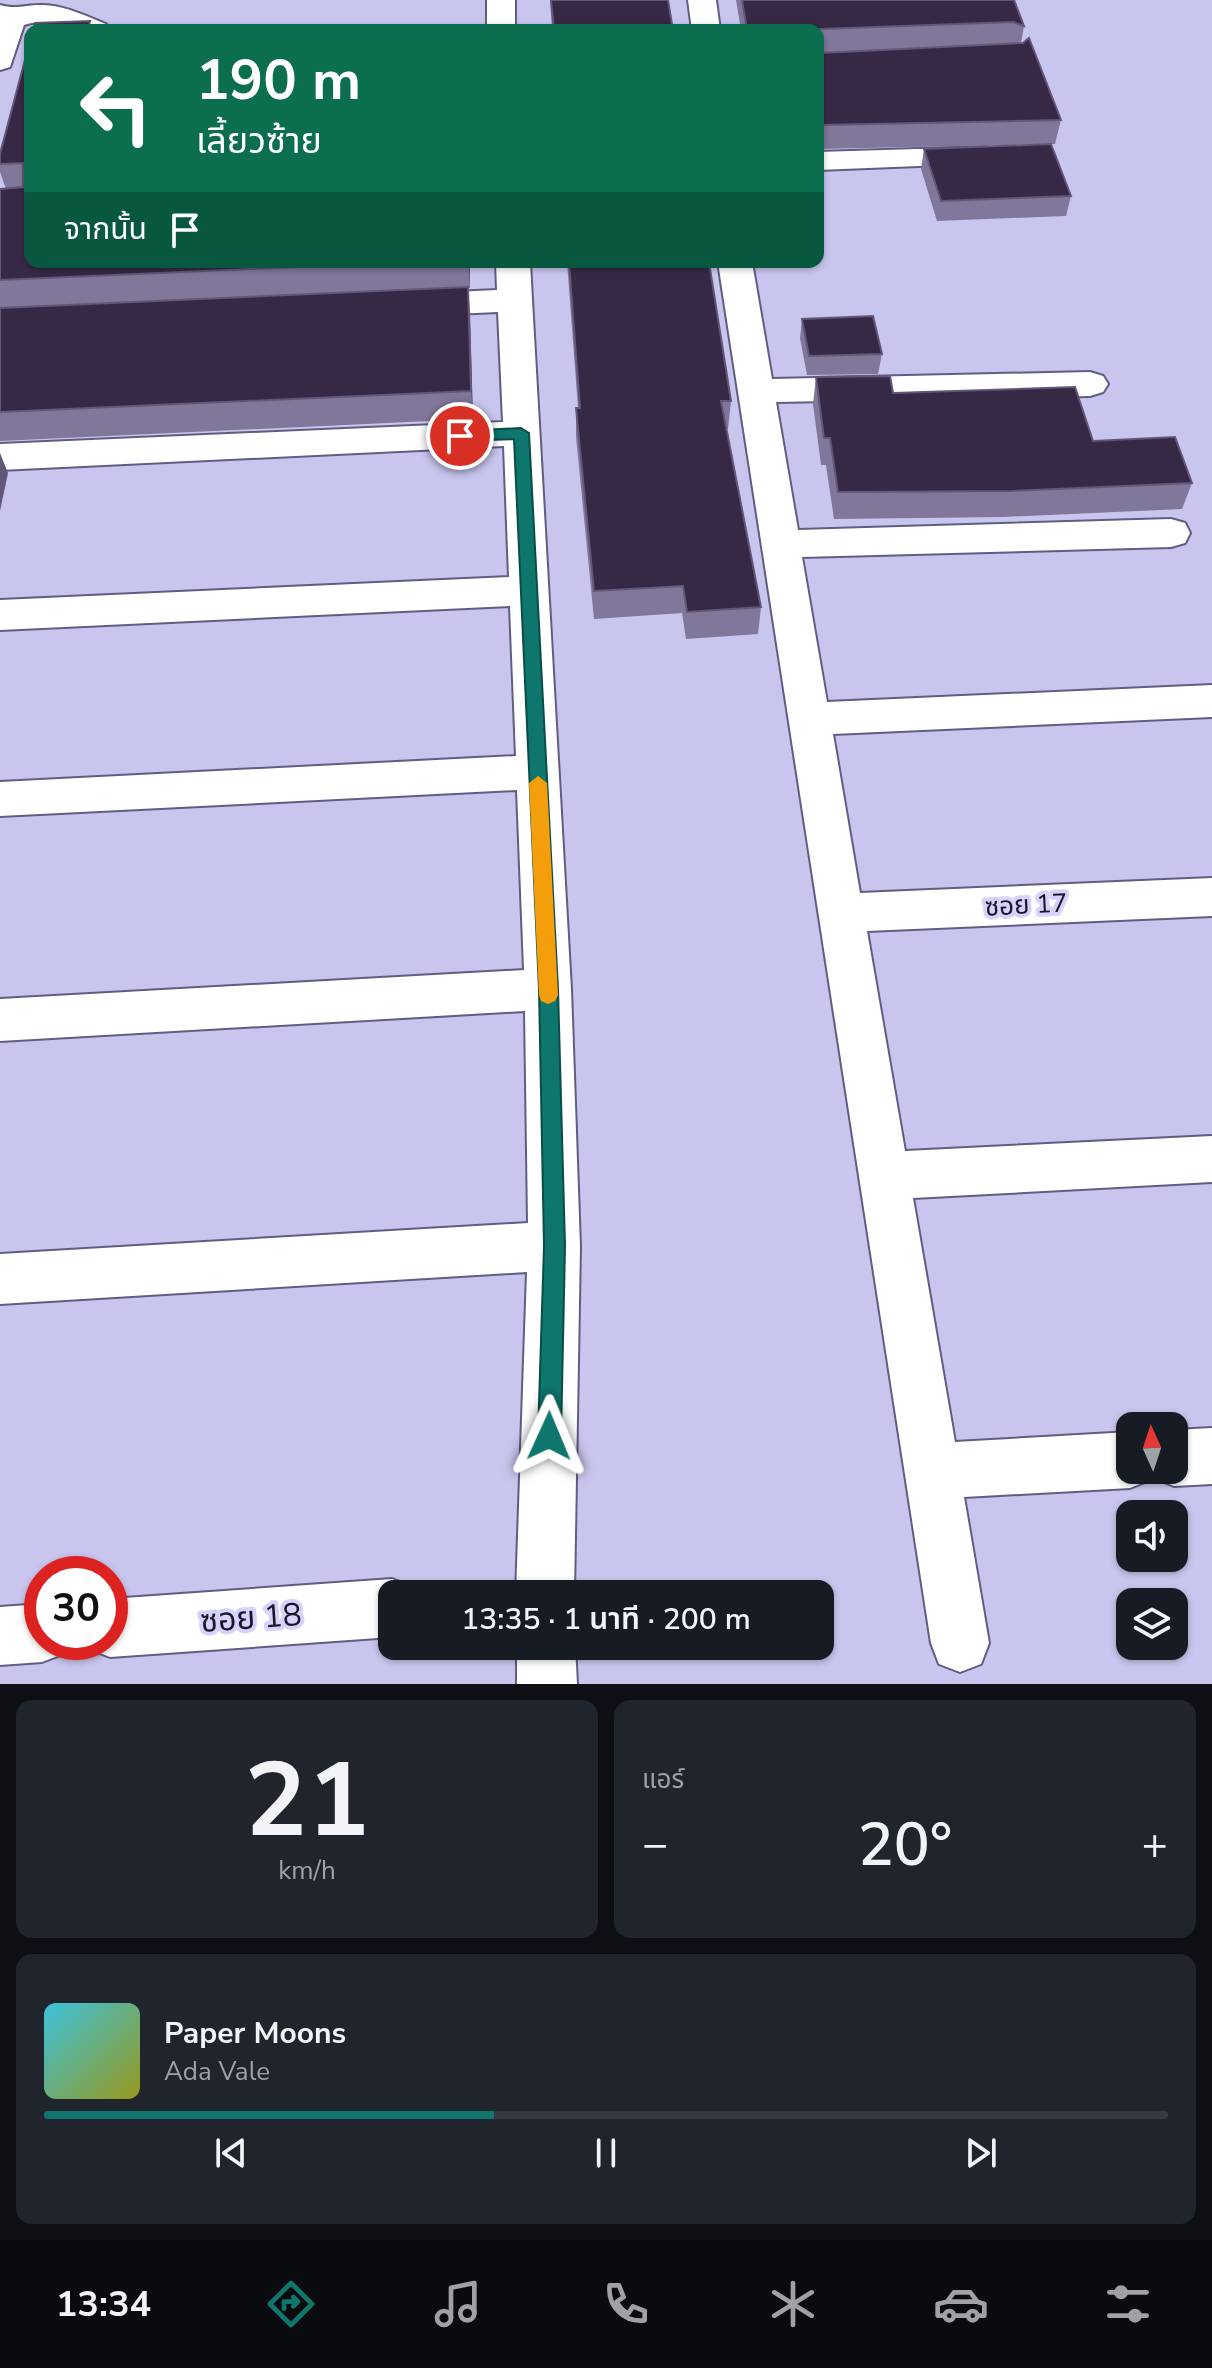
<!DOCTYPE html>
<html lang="th">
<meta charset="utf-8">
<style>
body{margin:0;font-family:"Nunito Sans","Noto Sans Thai",sans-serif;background:#20242c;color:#f1f3f6;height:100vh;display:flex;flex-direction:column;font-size:30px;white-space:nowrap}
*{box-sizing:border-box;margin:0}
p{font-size:26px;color:#9ea1a6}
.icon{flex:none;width:44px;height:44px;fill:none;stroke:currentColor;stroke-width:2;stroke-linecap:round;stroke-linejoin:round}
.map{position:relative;height:1684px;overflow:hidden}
.side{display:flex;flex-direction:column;gap:16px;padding:16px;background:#0d0f14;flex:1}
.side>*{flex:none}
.top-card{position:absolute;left:24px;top:24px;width:800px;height:244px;border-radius:16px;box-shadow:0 2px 6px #0004;background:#0b6e4f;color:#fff;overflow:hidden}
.needle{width:52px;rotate:357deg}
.controls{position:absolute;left:1116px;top:1412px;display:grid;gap:16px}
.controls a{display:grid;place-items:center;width:72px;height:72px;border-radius:16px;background:#171b24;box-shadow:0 2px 6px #0004;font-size:40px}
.speed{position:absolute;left:24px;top:1556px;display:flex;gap:16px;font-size:40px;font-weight:700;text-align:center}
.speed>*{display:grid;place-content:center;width:104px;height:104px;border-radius:50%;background:#171b24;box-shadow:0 2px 6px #0004;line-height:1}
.speed .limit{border:12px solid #d22;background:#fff;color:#111}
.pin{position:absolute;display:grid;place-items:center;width:68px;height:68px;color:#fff;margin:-34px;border:4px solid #fff;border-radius:50%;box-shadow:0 2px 8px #0007}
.me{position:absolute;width:88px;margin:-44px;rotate:1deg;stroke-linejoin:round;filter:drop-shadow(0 0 6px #0008)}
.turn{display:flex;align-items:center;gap:28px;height:168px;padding:0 40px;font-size:36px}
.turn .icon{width:104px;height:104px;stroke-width:2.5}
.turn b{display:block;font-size:56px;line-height:68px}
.then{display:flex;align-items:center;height:76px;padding:0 40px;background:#0003;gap:16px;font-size:30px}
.big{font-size:60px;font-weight:600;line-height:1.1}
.side .widget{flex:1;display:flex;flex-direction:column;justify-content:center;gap:12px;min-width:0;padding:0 28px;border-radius:16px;background:#20242c}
.side .dial{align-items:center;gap:0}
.dial b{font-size:104px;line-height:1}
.song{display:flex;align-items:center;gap:24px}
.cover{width:96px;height:96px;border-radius:12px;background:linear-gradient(135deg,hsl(190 70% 55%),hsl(60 70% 35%))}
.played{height:8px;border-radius:4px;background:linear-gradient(90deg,#0f766e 40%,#363941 40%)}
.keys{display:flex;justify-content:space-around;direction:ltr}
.heat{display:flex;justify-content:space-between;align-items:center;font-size:44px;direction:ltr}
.side .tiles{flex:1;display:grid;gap:16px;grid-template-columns:1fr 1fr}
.widget:last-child{grid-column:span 2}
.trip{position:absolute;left:378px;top:1580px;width:456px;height:80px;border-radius:16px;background:#171b24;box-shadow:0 2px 6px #0004;font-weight:600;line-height:80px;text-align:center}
.tabs{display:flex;height:128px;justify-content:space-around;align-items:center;background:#090b0e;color:#9ea1a6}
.tabs .icon{width:56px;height:56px}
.tabs .selected{color:#0f766e}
.tabs b{font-size:36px;color:#f1f3f6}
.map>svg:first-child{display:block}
</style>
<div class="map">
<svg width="1212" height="1684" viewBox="0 0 1212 1684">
<rect width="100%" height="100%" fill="#c8c6ee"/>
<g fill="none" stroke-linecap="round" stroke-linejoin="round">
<g stroke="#605d80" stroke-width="4">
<path id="minor" d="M487 0H515V30H487Z
M688 0H716L720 30H692Z
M0 5C18 10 26 4 44 5 66 6 86 16 106 24L110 30C98 30 82 32 70 30 53 27 42 19 24 25L10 67 0 70Z
M984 147 995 149 1000 156 995 163 818 170V152Z
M496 262H530L532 300 571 989 580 1246 574 1594H516L527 1272 0 1304V1254L528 1223 525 1011 0 1041V999L524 970 517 790 0 816V782L516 756 510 606 0 630V600L509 577 504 446 0 470V444L503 422 498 312 410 316 398 313 393 305 398 297 410 294 497 290Z
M718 262H752L772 379 1090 372 1103 376 1108 384 1103 392 1090 396 776 402 798 530 1171 519 1185 523 1190 533 1185 543 1171 547 802 557 827 702 1212 685V717L833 734 860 893 1212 878V916L867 931 905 1151 1212 1136V1182L913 1198 955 1442 1130 1432V1470H1174V1430L1212 1428V1484L1174 1486 1154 1478 1152 1473 1150 1480 1130 1488 964 1497 989 1643 981 1664 960 1672 939 1664 931 1643Z
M392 1579 413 1587 415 1594H392V1637L110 1657 89 1649 86 1642H110V1599Z
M42 1604V1642H68L63 1654 42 1662 0 1665V1607Z
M517 1646H575L577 1684H517Z"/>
</g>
<use href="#minor" fill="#fff" fill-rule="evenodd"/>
</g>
<path fill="#80779a" d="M550 0H668L673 30H552Z
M736 0H1014L1024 26 1021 43 1061 120 1055 144 818 149V30H741Z
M30 41V262H470V288H468L470 315 473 419 0 441V189H6L0 172V154Z
M924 149 1071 196 1066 216 937 221 921 169Z
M567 262H709L731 401 728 429H726L761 607 758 634 686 639 682 613 594 619 576 437V408H578Z
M802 319 882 354 878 374 807 375 800 338Z
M816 377 893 393 1093 441 1192 483 1182 509 1004 517 834 519 826 465H821L813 404Z"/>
<path fill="#625778" d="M821 125 818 148V128Z
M468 262H470V288Z
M468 287 470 315 473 419 471 391Z
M0 453 8 473 0 511Z"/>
<path fill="#372845" stroke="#625778" stroke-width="2" d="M551 0H668L673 30H554Z
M742 0H1014L1024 26 1013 22 820 29 818 32V30H747Z
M90 21 88 30H33L35 23Z
M1029 38 1061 120 821 125 818 128V51L821 53 1023 43Z
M30 41V262H412L0 280V189L23 187V163L0 164V154Z
M1051 144 1071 196 941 201 924 149Z
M569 262H709L731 401H721L761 607 687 612 683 586 594 591 576 408H580Z
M468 287 471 391 0 412V308Z
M873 316 882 354 809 356 802 319Z
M890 376 893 393 1075 387 1093 441 1175 437 1192 483 1011 491 838 492 830 438H824L816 377Z"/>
<path fill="#0f766e" stroke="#0a4d48" stroke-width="2" d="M521 428 529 433 558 989 565 1246 561 1436 557 1444 549 1447 541 1444 538 1436 544 1246 539 989 514 439 460 441 452 436 460 431Z"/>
<path fill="#f59e0b" d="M538 776 547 783 558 995 555 1001 548 1004 541 1001 539 995 529 783Z"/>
<g text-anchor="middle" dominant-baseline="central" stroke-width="8" stroke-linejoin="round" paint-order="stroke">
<g font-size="26" fill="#191826" stroke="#d5d3fc">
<text transform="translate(1026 905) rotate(-3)">ซอย 17</text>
</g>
<g font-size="32" fill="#191826" stroke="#d5d3fc">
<text transform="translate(251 1618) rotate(-4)">ซอย 18</text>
</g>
</g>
</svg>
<div class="controls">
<a><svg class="needle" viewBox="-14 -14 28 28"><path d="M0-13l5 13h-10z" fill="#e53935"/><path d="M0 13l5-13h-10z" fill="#9ea1a6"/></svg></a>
<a><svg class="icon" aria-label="sound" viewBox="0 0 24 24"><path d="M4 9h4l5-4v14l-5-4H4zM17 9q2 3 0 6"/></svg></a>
<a><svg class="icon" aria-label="layers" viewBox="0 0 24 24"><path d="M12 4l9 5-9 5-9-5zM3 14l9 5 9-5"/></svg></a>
</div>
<div class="speed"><div class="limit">30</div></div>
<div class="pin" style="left:460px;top:436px;background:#d93025"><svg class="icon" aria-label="arrive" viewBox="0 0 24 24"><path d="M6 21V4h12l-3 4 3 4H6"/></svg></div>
<svg class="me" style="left:549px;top:1436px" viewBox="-20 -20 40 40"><path d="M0-17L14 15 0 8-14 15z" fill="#0f766e" stroke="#fff" stroke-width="4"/></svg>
<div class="trip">13:35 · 1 นาที · 200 m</div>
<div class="top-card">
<div class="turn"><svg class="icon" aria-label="left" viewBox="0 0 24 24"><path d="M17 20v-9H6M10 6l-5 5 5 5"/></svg><div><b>190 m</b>เลี้ยวซ้าย</div></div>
<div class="then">จากนั้น<svg class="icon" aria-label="arrive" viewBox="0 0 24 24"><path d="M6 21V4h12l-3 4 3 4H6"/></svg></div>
</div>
</div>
<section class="side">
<div class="tiles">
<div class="widget dial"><b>21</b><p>km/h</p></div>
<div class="widget"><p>แอร์</p>
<div class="heat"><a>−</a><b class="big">20°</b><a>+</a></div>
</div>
<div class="widget">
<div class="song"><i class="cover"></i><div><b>Paper Moons</b><p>Ada Vale</p></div></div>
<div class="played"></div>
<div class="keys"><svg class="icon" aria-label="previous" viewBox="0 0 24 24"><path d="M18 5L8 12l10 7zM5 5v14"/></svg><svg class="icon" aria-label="pause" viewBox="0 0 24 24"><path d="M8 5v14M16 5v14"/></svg><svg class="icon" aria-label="next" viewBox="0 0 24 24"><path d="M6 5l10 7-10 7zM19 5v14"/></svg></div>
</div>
</div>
</section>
<nav class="tabs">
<b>13:34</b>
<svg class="icon selected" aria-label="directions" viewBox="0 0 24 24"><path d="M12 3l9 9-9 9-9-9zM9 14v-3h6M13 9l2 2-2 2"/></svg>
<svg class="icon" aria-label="music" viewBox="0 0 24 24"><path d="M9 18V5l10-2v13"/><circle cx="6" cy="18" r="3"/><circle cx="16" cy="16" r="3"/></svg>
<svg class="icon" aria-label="phone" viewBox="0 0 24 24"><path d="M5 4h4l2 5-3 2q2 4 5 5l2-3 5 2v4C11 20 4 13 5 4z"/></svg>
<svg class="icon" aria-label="climate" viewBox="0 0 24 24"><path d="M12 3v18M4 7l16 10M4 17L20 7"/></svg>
<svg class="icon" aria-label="car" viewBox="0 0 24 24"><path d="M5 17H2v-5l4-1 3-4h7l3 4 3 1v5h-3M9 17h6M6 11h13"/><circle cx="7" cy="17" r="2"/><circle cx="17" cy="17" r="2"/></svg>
<svg class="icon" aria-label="filters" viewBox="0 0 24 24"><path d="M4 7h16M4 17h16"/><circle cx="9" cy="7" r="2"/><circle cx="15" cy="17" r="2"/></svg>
</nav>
